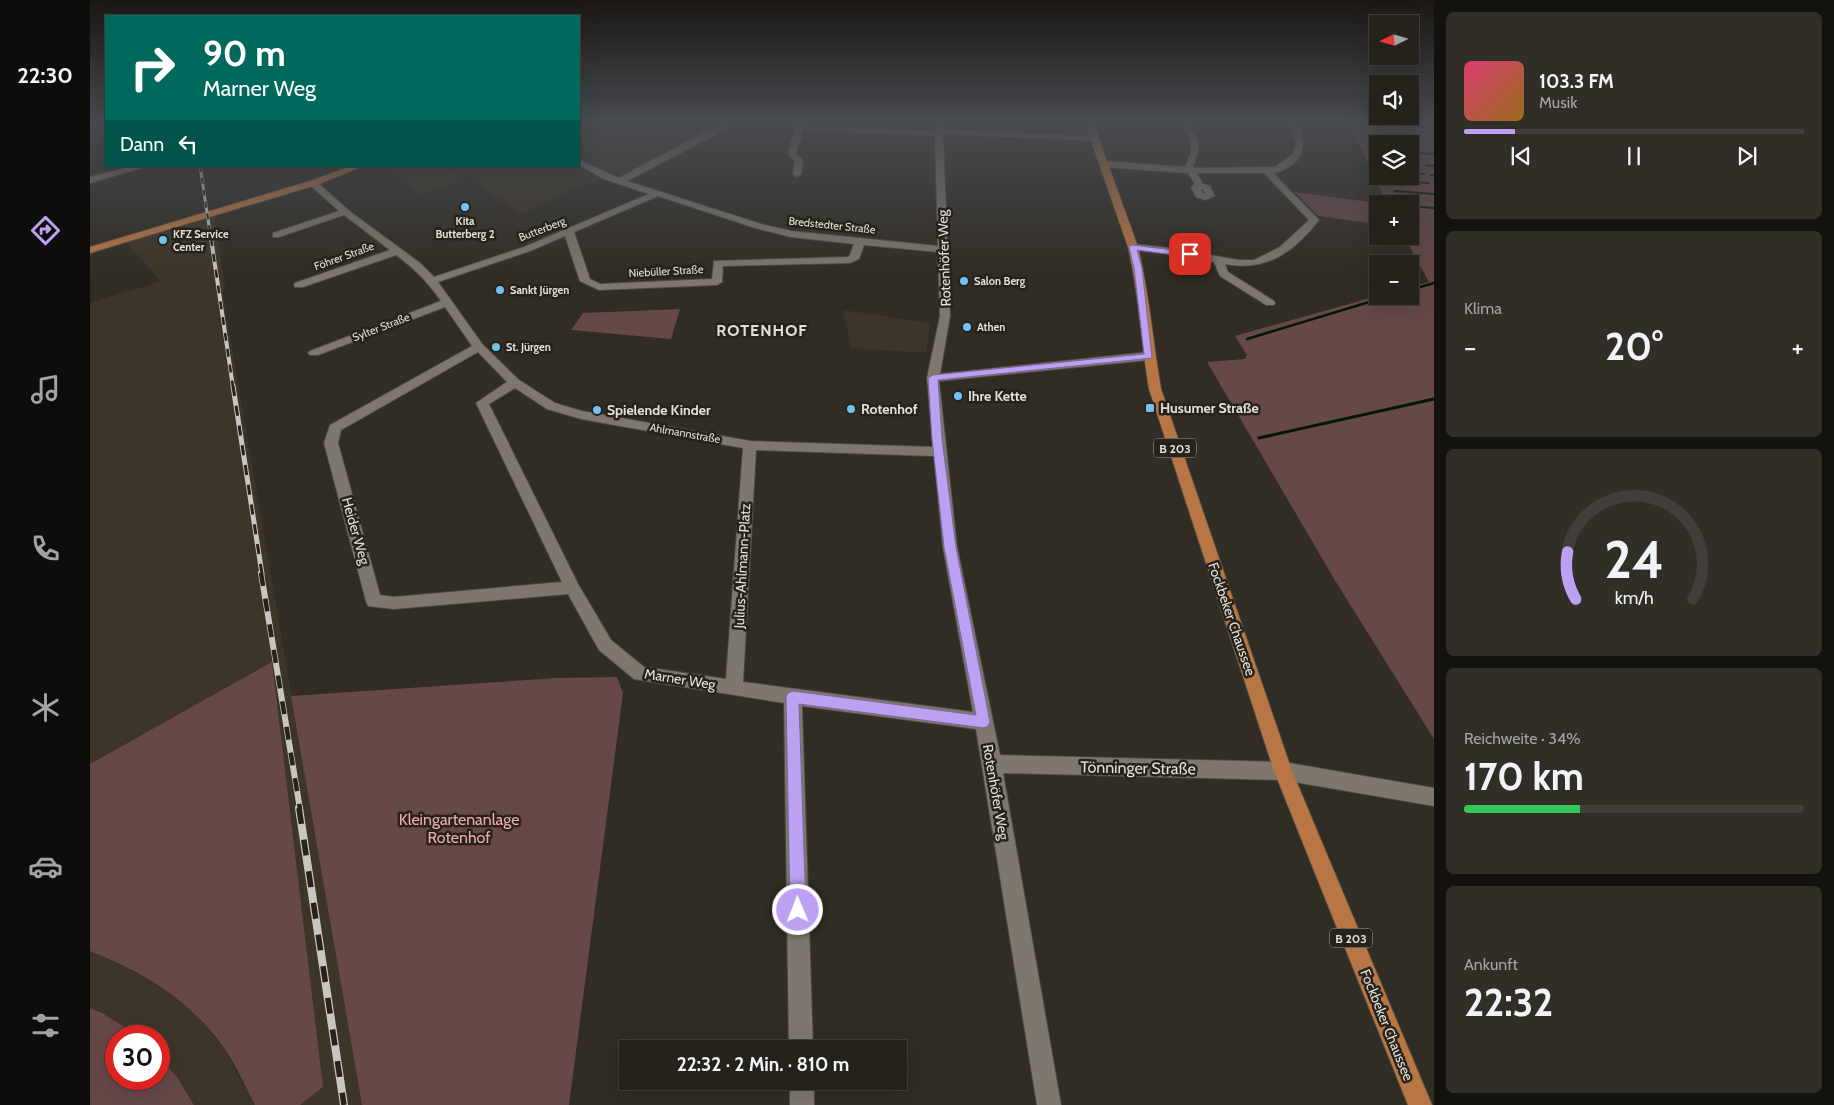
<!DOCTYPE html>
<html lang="de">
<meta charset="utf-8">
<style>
body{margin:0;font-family:Cabin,sans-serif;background:#312e28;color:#f1f3f6;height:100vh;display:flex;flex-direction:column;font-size:19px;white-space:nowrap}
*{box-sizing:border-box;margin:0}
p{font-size:16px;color:#a3a3a3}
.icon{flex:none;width:28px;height:28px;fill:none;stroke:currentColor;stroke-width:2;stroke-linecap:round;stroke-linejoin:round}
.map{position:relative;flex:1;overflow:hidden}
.panel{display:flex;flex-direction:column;gap:12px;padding:12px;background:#14120f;width:400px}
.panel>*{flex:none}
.hud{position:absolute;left:15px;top:15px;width:475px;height:152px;border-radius:0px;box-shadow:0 5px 20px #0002,0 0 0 1px #423e3a;background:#00695c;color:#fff;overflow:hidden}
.needle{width:32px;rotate:265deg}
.controls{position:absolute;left:1279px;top:15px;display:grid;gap:10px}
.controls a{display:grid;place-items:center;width:50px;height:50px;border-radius:0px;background:#25211b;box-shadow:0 5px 20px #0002,0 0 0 1px #423e3a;font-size:25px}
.speed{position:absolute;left:15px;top:1025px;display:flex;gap:10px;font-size:25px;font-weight:700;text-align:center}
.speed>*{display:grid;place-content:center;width:65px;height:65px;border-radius:50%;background:#25211b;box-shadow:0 5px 20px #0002,0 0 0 1px #423e3a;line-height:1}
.speed .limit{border:8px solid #d22;background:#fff;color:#111}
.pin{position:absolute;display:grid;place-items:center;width:42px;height:42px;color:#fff;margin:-21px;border-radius:10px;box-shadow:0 2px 8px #0006}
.me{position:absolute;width:55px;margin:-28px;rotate:359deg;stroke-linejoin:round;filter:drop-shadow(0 0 4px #0008)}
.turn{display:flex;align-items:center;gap:18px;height:105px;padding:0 15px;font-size:22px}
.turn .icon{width:65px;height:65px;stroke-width:2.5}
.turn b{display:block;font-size:35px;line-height:42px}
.then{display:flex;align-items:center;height:48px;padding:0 15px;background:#0003;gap:10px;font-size:19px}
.big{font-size:38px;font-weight:800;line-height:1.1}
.panel .widget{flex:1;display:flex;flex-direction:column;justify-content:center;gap:8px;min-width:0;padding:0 18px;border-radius:8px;background:#312e28}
.panel .dial{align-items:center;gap:0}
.dial svg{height:130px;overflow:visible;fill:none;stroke:#423e3a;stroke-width:7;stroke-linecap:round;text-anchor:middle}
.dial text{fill:#f1f3f6;stroke:none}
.song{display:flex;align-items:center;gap:15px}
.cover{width:60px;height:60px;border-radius:8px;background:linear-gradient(135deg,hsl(340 70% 55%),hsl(40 70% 35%))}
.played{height:5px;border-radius:2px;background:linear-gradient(90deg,#bca0f2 15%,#423e3a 15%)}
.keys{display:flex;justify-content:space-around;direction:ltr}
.heat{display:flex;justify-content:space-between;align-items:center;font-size:28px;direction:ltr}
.charge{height:8px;border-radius:4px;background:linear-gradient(90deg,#34c759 34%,#423e3a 0)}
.trip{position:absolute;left:529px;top:1040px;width:288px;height:50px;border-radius:0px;background:#25211b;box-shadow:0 5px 20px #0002,0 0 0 1px #423e3a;font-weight:800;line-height:50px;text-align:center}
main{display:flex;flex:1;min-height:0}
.tab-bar{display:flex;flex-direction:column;width:90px;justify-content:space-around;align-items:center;background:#0f0d0b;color:#a3a3a3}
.tab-bar .icon{width:35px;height:35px}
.tab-bar .current{color:#bca0f2}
.tab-bar b{font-size:22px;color:#f1f3f6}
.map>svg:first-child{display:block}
</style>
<main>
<nav class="tab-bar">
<b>22:30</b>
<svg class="icon current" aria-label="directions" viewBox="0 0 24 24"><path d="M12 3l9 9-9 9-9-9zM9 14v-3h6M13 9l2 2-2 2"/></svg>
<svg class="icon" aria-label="music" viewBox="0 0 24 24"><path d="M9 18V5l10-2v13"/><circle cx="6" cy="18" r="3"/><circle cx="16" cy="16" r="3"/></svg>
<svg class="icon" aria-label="phone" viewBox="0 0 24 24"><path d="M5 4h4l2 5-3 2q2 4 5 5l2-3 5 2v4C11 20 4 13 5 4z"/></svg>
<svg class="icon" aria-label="climate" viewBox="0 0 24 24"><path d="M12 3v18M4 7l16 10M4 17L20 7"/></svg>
<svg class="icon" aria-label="car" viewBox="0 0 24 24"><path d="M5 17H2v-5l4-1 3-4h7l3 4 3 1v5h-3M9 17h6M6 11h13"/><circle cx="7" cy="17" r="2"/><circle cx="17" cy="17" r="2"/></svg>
<svg class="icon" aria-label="filters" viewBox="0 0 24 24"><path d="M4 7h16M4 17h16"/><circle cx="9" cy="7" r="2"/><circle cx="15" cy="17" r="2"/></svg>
</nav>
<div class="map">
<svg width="1344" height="1105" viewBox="0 0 1344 1105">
<rect width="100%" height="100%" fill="#312c24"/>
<path fill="#3d3527" d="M489 120H635L597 143 535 175 519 174 430 214 361 166H489Z
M303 166H357L376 180 329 195 294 169Z
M124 216 135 285 133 296 272 1105H210L233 1087 0 765V303L71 281 34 240Z
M753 310 840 323 836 353 761 348Z
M0 951 30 963 85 995 114 1023 135 1050 165 1105H104L87 1077 69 1056V1036H49L12 1013 0 1008Z"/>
<path fill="#664847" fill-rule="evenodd" d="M1258 120H1340L1344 122V739L1246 582 1117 362 1155 359 1157 355 1145 336 1287 296H1320V287L1339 282 1314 236H1320V204H1297ZM1288 144H1320V176H1288Z
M1205 192 1295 204H1288L1287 224 1228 216Z
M590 309 581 339 481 330 493 313Z
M182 662 233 1087 210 1105H165C155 1086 146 1065 134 1048 99 999 55 973 0 951V764Z
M527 677 533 693 479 1105H272L201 696 467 678Z
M0 1008 12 1013 49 1036H26V1079H69V1056L87 1077 104 1105H0Z"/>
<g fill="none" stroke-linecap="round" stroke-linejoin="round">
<path stroke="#021704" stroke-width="2" d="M1328 153 1344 154
M1282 159 1288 160
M1320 164H1327
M1336 165 1344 166
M1320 172 1334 174
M1341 175H1344
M1299 180 1339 183
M1304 191 1344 194
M1320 206 1344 208"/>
<path stroke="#021704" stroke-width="2.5" d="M1320 290 1344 283
M1157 339 1299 296"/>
<path stroke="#021704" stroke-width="3" d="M1169 438 1344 399"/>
<g stroke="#4d4a42" stroke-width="2">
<path id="minor" d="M637 120H646L640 127 537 181 671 224 701 231 848 246 845 136 713 130 706 154 713 161 711 174 707 177 703 174 705 161 698 154 707 120H715L714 126 844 131V120H852V129L1005 137 1009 139 1005 141 853 134 860 316 850 374 1059 352 1065 356 1059 360 849 381 867 547 910 755 1193 762 1344 788V806L1193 780 913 773 971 1105H947L886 729 712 706 723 1049H699L694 703 544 679 509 650 478 594 304 609 278 606 276 601 234 443 240 425 382 346 355 307 228 355H220L218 353 220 351 351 301C338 282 324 268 306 255L213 287H205L204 285 205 283 300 250 254 215 189 237H183V233L249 211 220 185V181H226L258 210 330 263 344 277 434 247 559 194 514 179 489 165V160L529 178ZM568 196 665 228 701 237 764 244 760 255 758 257 624 261 622 279 510 284 500 279 484 232ZM475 236 490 281 509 290 627 285 632 282 633 266 760 263 769 259 774 245 848 252 850 316 837 378 843 447 660 441 492 411 465 403 429 380 393 345 348 282 440 251ZM388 352 417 382 386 403 472 582 304 597 290 595 248 443 251 430ZM425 388 457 409 491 419 653 448 636 679 554 667 521 640 488 584 399 404ZM666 450 844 456 853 547 883 712 653 682Z
M1089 120H1097C1109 139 1112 145 1103 166L1104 168H1113L1185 167 1203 154 1206 144 1199 120H1207C1213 137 1218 152 1202 165 1196 169 1190 172 1183 173L1229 220C1204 252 1176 272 1135 264L1138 272 1184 301 1185 303 1184 305H1176L1130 276 1124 262 1081 254 1043 250 1038 247 1043 244 1081 248 1148 260H1164L1190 247 1219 220 1174 173H1107L1113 184 1120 186 1125 196 1115 200 1106 197 1101 187 1105 184 1098 173 1014 167 1010 164 1014 161 1095 167 1101 152 1100 137ZM1110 189 1113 190 1116 194 1113 193Z
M43 166H58L0 183V177Z
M700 1081H724V1105H700Z"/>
</g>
<g stroke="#4d4a42" stroke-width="2">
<path id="major" d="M994 120H1002L1048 247C1059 293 1063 342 1071 389L1202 771 1342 1105H1318L1184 771 1059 389C1051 342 1049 293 1038 247Z
M261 166H274L226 185 0 253V247L220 181Z"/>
</g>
<use href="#minor" fill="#7d776d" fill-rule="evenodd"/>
<use href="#major" fill="#b97645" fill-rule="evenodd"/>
<g stroke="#c9c6c0" stroke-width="3">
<path id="rail-far4" d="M110 166 121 239"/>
</g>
<g stroke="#c9c6c0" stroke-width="4">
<path id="rail-far3" d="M121 238 143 387"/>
</g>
<g stroke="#c9c6c0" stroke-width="5">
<path id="rail-far2" d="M143 386 172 574"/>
</g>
<g stroke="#c9c6c0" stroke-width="6">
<path id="rail-far1" d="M171 573 210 809"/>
</g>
<g stroke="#c9c6c0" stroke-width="8">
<path id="rail" d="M209 808 254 1105"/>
</g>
<use href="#rail-far4" stroke="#27231a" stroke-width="2" stroke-dasharray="6" stroke-linecap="butt"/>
<use href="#rail-far3" stroke="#27231a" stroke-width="2.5" stroke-dasharray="8" stroke-linecap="butt"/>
<use href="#rail-far2" stroke="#27231a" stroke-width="3" stroke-dasharray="10" stroke-linecap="butt"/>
<use href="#rail-far1" stroke="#27231a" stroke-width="4.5" stroke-dasharray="13" stroke-linecap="butt"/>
<use href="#rail" stroke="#27231a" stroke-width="5.5" stroke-dasharray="16" stroke-linecap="butt"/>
</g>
<linearGradient id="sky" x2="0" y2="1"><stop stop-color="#1b1814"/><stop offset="0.44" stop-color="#484b50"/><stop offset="1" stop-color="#484b50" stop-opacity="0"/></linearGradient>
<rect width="1344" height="275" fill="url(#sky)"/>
<path fill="#bca0f2" stroke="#7a689d" d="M1042 245 1100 252 1104 254 1100 257 1047 250 1052 268 1062 358 848 380 852 439 866 547 900 722 898 726 894 728 709 704 716 910 713 916 708 918 702 916 700 910 696 697 698 693 703 691 886 715 854 547 842 439 838 378 843 375 1054 354 1044 268 1039 247Z"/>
<g fill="#70c1f4" stroke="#27231a" stroke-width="2">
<circle cx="375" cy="207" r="5"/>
<circle cx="73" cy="240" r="5"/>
<circle cx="874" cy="281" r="5"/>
<circle cx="410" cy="290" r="5"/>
<circle cx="877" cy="327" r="5"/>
<circle cx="406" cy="347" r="5"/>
<circle cx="868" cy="396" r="5"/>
<rect x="1055" y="403" width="10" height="10" rx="2.5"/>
<circle cx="761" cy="409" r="5"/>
<circle cx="507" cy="410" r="5"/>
</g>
<g text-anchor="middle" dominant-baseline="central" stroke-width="5" stroke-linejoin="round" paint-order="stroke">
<g font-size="11" font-weight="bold" fill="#e2dfda" stroke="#27231a" text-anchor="start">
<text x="375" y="221" text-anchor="middle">Kita<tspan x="375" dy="13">Butterberg 2</tspan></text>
<text x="83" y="234">KFZ Service<tspan x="83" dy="13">Center</tspan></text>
<text x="884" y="281">Salon Berg</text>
<text x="420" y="290">Sankt Jürgen</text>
<text x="887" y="327">Athen</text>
<text x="416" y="347">St. Jürgen</text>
</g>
<g font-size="11" fill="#e2dfda" stroke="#27231a">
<text transform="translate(742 225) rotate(6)">Bredstedter Straße</text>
<text transform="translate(452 229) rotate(-21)">Butterberg</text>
<text transform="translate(254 256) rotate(-20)">Föhrer Straße</text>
<text transform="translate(576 271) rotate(-3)">Niebüller Straße</text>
<text transform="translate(291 327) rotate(-21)">Sylter Straße</text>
<text transform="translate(595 433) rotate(10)">Ahlmannstraße</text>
</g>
<g fill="#27231a" stroke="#aaa7a0" stroke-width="1">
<rect x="1064" y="438.5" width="42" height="19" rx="4"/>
<rect x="1240" y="928.5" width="42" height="19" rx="4"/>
</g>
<g font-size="12" font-weight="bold" fill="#e2dfda">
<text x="1085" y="448">B 203</text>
<text x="1261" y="938">B 203</text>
</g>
<g font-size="14" fill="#e2dfda" stroke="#27231a">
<text transform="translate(854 258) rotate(-92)">Rotenhöfer Weg</text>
<text transform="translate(266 531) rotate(74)">Heider Weg</text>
<text transform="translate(652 566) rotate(-87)">Julius-Ahlmann-Platz</text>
<text transform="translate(1142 619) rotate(71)">Fockbeker Chaussee</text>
<text transform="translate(590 679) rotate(9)">Marner Weg</text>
<text transform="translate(906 792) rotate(80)">Rotenhöfer Weg</text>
<text transform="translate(1297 1025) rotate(68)">Fockbeker Chaussee</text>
</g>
<g font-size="14" font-weight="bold" fill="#e2dfda" stroke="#27231a" text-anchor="start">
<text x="878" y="396">Ihre Kette</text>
<text x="1070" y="408">Husumer Straße</text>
<text x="771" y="409">Rotenhof</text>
<text x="517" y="410">Spielende Kinder</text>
</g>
<g font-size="16" font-weight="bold" letter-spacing="1" fill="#e2dfda" stroke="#27231a">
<text x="672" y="330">ROTENHOF</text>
</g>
<g font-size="16" fill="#e2dfda" stroke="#27231a">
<text transform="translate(1048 768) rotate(1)">Tönninger Straße</text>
</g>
<g font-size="16" fill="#efacaa" stroke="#27231a">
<text x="369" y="819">Kleingartenanlage<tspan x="369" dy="18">Rotenhof</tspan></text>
</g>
</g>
</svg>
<div class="controls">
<a><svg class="needle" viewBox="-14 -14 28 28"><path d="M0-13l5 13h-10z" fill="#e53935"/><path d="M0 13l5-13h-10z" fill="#a3a3a3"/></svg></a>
<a><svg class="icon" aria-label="sound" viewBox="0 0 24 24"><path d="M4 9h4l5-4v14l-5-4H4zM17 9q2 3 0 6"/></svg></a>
<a><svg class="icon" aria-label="layers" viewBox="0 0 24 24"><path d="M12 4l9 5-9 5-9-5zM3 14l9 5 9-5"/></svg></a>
<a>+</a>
<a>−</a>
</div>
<div class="speed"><div class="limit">30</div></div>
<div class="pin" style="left:1100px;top:254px;background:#d93025"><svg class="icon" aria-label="arrive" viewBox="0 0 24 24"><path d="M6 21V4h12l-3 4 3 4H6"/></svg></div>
<svg class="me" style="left:708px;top:910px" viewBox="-20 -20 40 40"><circle r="17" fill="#bca0f2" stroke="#fff" stroke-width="3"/><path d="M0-11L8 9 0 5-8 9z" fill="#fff"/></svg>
<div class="trip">22:32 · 2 Min. · 810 m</div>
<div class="hud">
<div class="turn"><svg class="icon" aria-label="right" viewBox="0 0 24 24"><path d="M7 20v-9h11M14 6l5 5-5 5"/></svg><div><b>90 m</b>Marner Weg</div></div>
<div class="then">Dann<svg class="icon" aria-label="left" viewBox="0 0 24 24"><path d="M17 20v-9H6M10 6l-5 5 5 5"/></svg></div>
</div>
</div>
<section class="panel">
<div class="widget">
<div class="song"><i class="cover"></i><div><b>103.3 FM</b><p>Musik</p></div></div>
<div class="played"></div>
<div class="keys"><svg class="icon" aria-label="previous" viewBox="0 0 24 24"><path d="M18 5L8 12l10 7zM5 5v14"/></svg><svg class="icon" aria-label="pause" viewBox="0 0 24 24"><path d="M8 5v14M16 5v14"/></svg><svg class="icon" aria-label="next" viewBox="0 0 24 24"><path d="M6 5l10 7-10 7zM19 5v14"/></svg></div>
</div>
<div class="widget"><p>Klima</p>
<div class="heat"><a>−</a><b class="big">20°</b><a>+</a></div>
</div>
<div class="widget dial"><svg viewBox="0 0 100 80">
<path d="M14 69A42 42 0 1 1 86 69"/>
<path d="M14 69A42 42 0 0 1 9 40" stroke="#bca0f2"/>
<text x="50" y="56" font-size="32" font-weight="700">24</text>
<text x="50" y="72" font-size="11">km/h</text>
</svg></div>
<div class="widget"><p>Reichweite · 34%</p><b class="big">170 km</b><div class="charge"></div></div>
<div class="widget"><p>Ankunft</p><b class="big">22:32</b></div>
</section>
</main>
